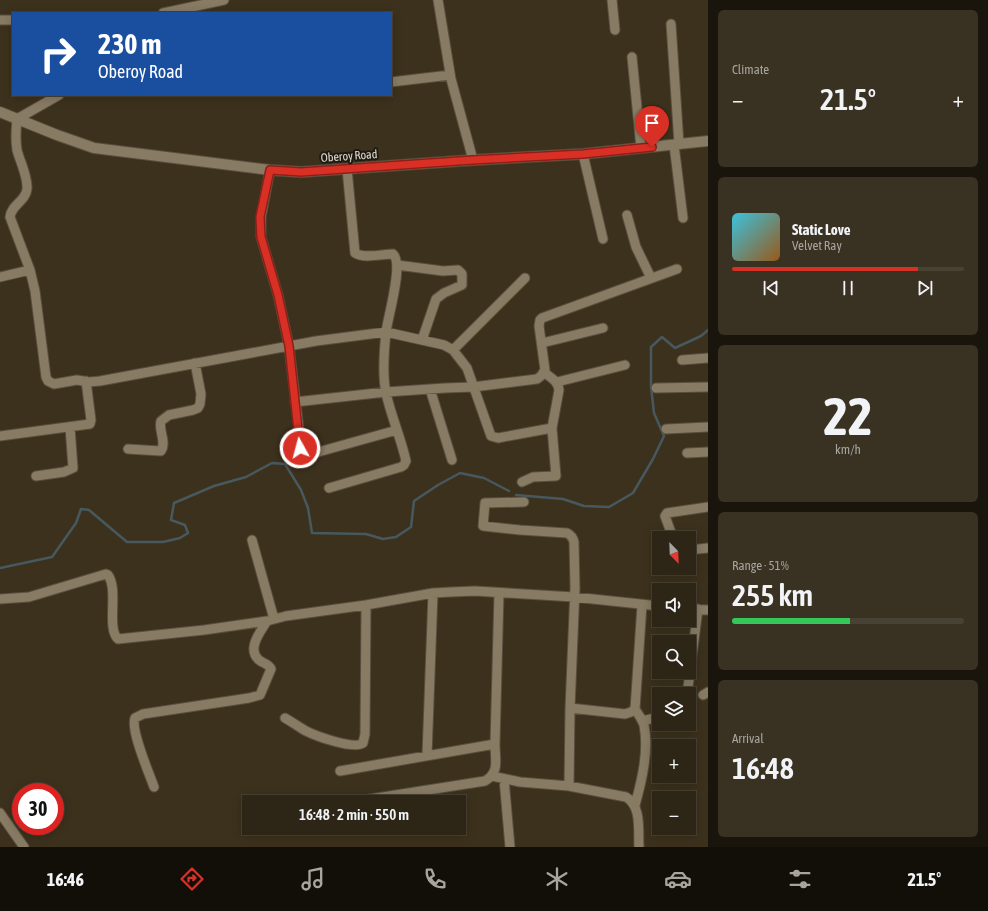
<!DOCTYPE html>
<meta charset="utf-8">
<style>
body{margin:0;font-family:"Asap Condensed",sans-serif;background:#393122;color:#f1f3f6;height:100vh;display:flex;flex-direction:column;font-size:15px;white-space:nowrap}
*{box-sizing:border-box;margin:0}
p{font-size:13px;color:#a7a5a0}
.icon{flex:none;width:22px;height:22px;fill:none;stroke:currentColor;stroke-width:2;stroke-linecap:round;stroke-linejoin:round}
.map{position:relative;flex:1;overflow:hidden}
.drawer{display:flex;flex-direction:column;gap:10px;padding:10px;background:#19140c;width:280px}
.drawer>*{flex:none}
.banner{position:absolute;left:12px;top:12px;width:380px;height:84px;border-radius:0px;box-shadow:0 2px 10px #0003,0 0 0 1px #484234;background:#1a4fa0;color:#fff;overflow:hidden}
.needle{width:26px;rotate:157deg}
.buttons{position:absolute;left:652px;top:531px;display:grid;gap:8px}
.buttons a{display:grid;place-items:center;width:44px;height:44px;border-radius:0px;background:#2d2515;box-shadow:0 2px 10px #0003,0 0 0 1px #484234;font-size:20px}
.speed{position:absolute;left:12px;top:783px;display:flex;gap:8px;font-size:20px;font-weight:700;text-align:center}
.speed>*{display:grid;place-content:center;width:52px;height:52px;border-radius:50%;background:#2d2515;box-shadow:0 2px 10px #0003,0 0 0 1px #484234;line-height:1}
.speed .limit{border:6px solid #d22;background:#fff;color:#111}
.pin{position:absolute;display:grid;place-items:center;width:34px;height:34px;color:#fff;margin:-41px -17px;border-radius:50% 50% 50% 0;rotate:-45deg;box-shadow:0 0 4px #0007}
.pin .icon{rotate:45deg}
.me{position:absolute;width:44px;margin:-22px;rotate:353deg;stroke-linejoin:round;filter:drop-shadow(0 0 3px #0008)}
.turn{display:flex;align-items:center;gap:14px;height:84px;padding:0 20px;font-size:18px}
.turn .icon{width:52px;height:52px;stroke-width:2.5}
.turn b{display:block;font-size:28px;line-height:34px}
.big{font-size:30px;font-weight:600;line-height:1.1}
.drawer .widget{flex:1;display:flex;flex-direction:column;justify-content:center;gap:6px;min-width:0;padding:0 14px;border-radius:6px;background:#393122}
.drawer .dial{align-items:center;gap:0}
.dial b{font-size:52px;line-height:1}
.song{display:flex;align-items:center;gap:12px}
.cover{width:48px;height:48px;border-radius:6px;background:linear-gradient(135deg,hsl(190 70% 55%),hsl(30 70% 35%))}
.played{height:4px;border-radius:2px;background:linear-gradient(90deg,#d93025 80%,#484234 80%)}
.keys{display:flex;justify-content:space-around;direction:ltr}
.heat{display:flex;justify-content:space-between;align-items:center;font-size:22px;direction:ltr}
.charge{height:6px;border-radius:3px;background:linear-gradient(90deg,#34c759 51%,#484234 0)}
.trip{position:absolute;left:242px;top:795px;width:224px;height:40px;border-radius:0px;background:#2d2515;box-shadow:0 2px 10px #0003,0 0 0 1px #484234;font-weight:600;line-height:40px;text-align:center}
.menu{display:flex;height:64px;justify-content:space-around;align-items:center;background:#120f08;color:#a7a5a0}
.menu .icon{width:28px;height:28px}
.menu .selected{color:#d93025}
.menu b{font-size:18px;color:#f1f3f6}
main{display:flex;flex:1;min-height:0}
.map>svg:first-child{display:block}
</style>
<main>
<div class="map">
<svg width="708" height="847" viewBox="0 0 708 847">
<rect width="100%" height="100%" fill="#3c311c"/>
<g fill="none" stroke-linecap="round" stroke-linejoin="round">
<path stroke="#47595f" stroke-width="2.5" d="M516 495 563 499 584 506 609 507 633 493 653 459 664 436 654 413 651 386V347L662 337 675 348 701 336 708 330
M0 568 52 557 76 523 81 509 89 510 127 542H163L180 538 188 533 185 525 171 520 174 503 214 486 246 477 272 463 285 464 301 490 308 508 312 533 366 534 383 539 396 537 411 527 414 501 438 485 460 473 484 478 509 491"/>
<g stroke="#584f3e" stroke-width="11">
<path id="minor" d="M438 0 451 79 473 160
M612 0 615 30
M163 13 224 0
M0 20H13
M671 24 679 144
M632 57 641 148
M391 82 450 75
M59 95 17 119C16 130 15 139 17 150 20 162 28 176 27 189 26 201 11 205 10 217L30 270 35 291 46 377 48 381 54 384 77 380 89 382 100 381 316 341 386 332 444 345 453 350 467 368 491 436 498 438 552 428
M674 145 683 218
M583 154 603 239
M270 170 261 217V237L278 295 289 346 301 447 303 452 311 454 397 430
M627 215 636 247 651 278
M397 265 443 271 458 270 462 274V285L444 293 436 299 422 340
M0 277 30 270
M542 343 603 328
M453 350 525 278
M682 360 708 358
M557 382 625 365
M656 388 708 387
M430 389 452 460
M295 402 386 392 445 388 473 387 537 379 541 376 545 370 539 326 540 320 542 318 677 269
M666 429 708 427
M0 436 90 424 91 420 86 381
M128 449 161 451C167 442 158 430 161 421L169 415 193 410 198 408 200 404 201 394 195 363
M687 453 708 452
M36 476 64 472 73 468 70 427
M522 482 533 477 556 476 552 428 559 390C558 381 551 378 545 373
M329 488 401 467 404 465 406 461C401 438 391 416 386 393 382 374 384 351 386 332 388 316 404 264 393 254 382 254 364 259 355 253L347 169
M524 502 485 503 483 526 520 530 567 533C571 535 573 537 574 542L575 588 570 708 569 786
M673 538 665 516 667 513 708 507
M252 540 274 619
M689 550 708 548
M0 599 29 597 106 574 108 575C119 590 106 628 118 639L204 630 267 621
M689 609 708 610
M703 695 708 692
M689 704 690 703 688 687 698 609
M570 708 625 714 631 712 635 709 642 605
M285 718C292 722 299 727 306 731 316 736 354 750 363 743L365 734 366 605
M642 721 659 717
M427 755 433 593
M340 771 495 744
M492 776 520 782 569 786 626 797C642 806 638 831 639 847
M504 779 510 847
M154 787C149 773 130 729 135 718L143 714 249 698 260 695 271 669C269 664 264 664 259 660 246 649 261 631 267 621L286 616 366 605 433 593 451 592 475 591 574 597 659 606
M351 802 485 781C500 772 495 760 495 744L499 593
M635 805C642 780 649 751 644 725 642 719 638 714 635 709
M0 813 24 847"/>
</g>
<g stroke="#584f3e" stroke-width="12">
<path id="tertiary" d="M0 112 57 135 94 148 270 170 301 172 473 160 583 154 708 141"/>
</g>
<use href="#minor" stroke="#887b64" stroke-width="9"/>
<use href="#tertiary" stroke="#887b64" stroke-width="10"/>
</g>
<g fill="none" stroke-linecap="round" stroke-linejoin="round">
<g stroke="#8d1f18" stroke-width="10">
<path id="route" d="M300 448 289 346 278 295 261 237 260 217 270 170 301 172 473 160 583 154 652 147"/>
</g>
<use href="#route" stroke="#d93025" stroke-width="7"/>
</g>
<g text-anchor="middle" dominant-baseline="central" stroke-width="4" stroke-linejoin="round" paint-order="stroke">
<g font-size="12" fill="#e2dbcf" stroke="#1f1a11">
<text transform="translate(349 156) rotate(-4)">Oberoy Road</text>
</g>
</g>
</svg>
<div class="buttons">
<a><svg class="needle" viewBox="-14 -14 28 28"><path d="M0-13l5 13h-10z" fill="#e53935"/><path d="M0 13l5-13h-10z" fill="#a7a5a0"/></svg></a>
<a><svg class="icon" aria-label="sound" viewBox="0 0 24 24"><path d="M4 9h4l5-4v14l-5-4H4zM17 9q2 3 0 6"/></svg></a>
<a><svg class="icon" aria-label="search" viewBox="0 0 24 24"><circle cx="10" cy="10" r="6"/><path d="M15 15l6 6"/></svg></a>
<a><svg class="icon" aria-label="layers" viewBox="0 0 24 24"><path d="M12 4l9 5-9 5-9-5zM3 14l9 5 9-5"/></svg></a>
<a>+</a>
<a>−</a>
</div>
<div class="speed"><div class="limit">30</div></div>
<div class="pin" style="left:652px;top:147px;background:#d93025"><svg class="icon" aria-label="arrive" viewBox="0 0 24 24"><path d="M6 21V4h12l-3 4 3 4H6"/></svg></div>
<svg class="me" style="left:300px;top:448px" viewBox="-20 -20 40 40"><circle r="17" fill="#d93025" stroke="#fff" stroke-width="3"/><path d="M0-11L8 9 0 5-8 9z" fill="#fff"/></svg>
<div class="trip">16:48 · 2 min · 550 m</div>
<div class="banner">
<div class="turn"><svg class="icon" aria-label="right" viewBox="0 0 24 24"><path d="M7 20v-9h11M14 6l5 5-5 5"/></svg><div><b>230 m</b>Oberoy Road</div></div>
</div>
</div>
<section class="drawer">
<div class="widget"><p>Climate</p>
<div class="heat"><a>−</a><b class="big">21.5°</b><a>+</a></div>
</div>
<div class="widget">
<div class="song"><i class="cover"></i><div><b>Static Love</b><p>Velvet Ray</p></div></div>
<div class="played"></div>
<div class="keys"><svg class="icon" aria-label="previous" viewBox="0 0 24 24"><path d="M18 5L8 12l10 7zM5 5v14"/></svg><svg class="icon" aria-label="pause" viewBox="0 0 24 24"><path d="M8 5v14M16 5v14"/></svg><svg class="icon" aria-label="next" viewBox="0 0 24 24"><path d="M6 5l10 7-10 7zM19 5v14"/></svg></div>
</div>
<div class="widget dial"><b>22</b><p>km/h</p></div>
<div class="widget"><p>Range · 51%</p><b class="big">255 km</b><div class="charge"></div></div>
<div class="widget"><p>Arrival</p><b class="big">16:48</b></div>
</section>
</main>
<nav class="menu">
<b>16:46</b>
<svg class="icon selected" aria-label="directions" viewBox="0 0 24 24"><path d="M12 3l9 9-9 9-9-9zM9 14v-3h6M13 9l2 2-2 2"/></svg>
<svg class="icon" aria-label="music" viewBox="0 0 24 24"><path d="M9 18V5l10-2v13"/><circle cx="6" cy="18" r="3"/><circle cx="16" cy="16" r="3"/></svg>
<svg class="icon" aria-label="phone" viewBox="0 0 24 24"><path d="M5 4h4l2 5-3 2q2 4 5 5l2-3 5 2v4C11 20 4 13 5 4z"/></svg>
<svg class="icon" aria-label="climate" viewBox="0 0 24 24"><path d="M12 3v18M4 7l16 10M4 17L20 7"/></svg>
<svg class="icon" aria-label="car" viewBox="0 0 24 24"><path d="M5 17H2v-5l4-1 3-4h7l3 4 3 1v5h-3M9 17h6M6 11h13"/><circle cx="7" cy="17" r="2"/><circle cx="17" cy="17" r="2"/></svg>
<svg class="icon" aria-label="filters" viewBox="0 0 24 24"><path d="M4 7h16M4 17h16"/><circle cx="9" cy="7" r="2"/><circle cx="15" cy="17" r="2"/></svg>
<b>21.5°</b>
</nav>
